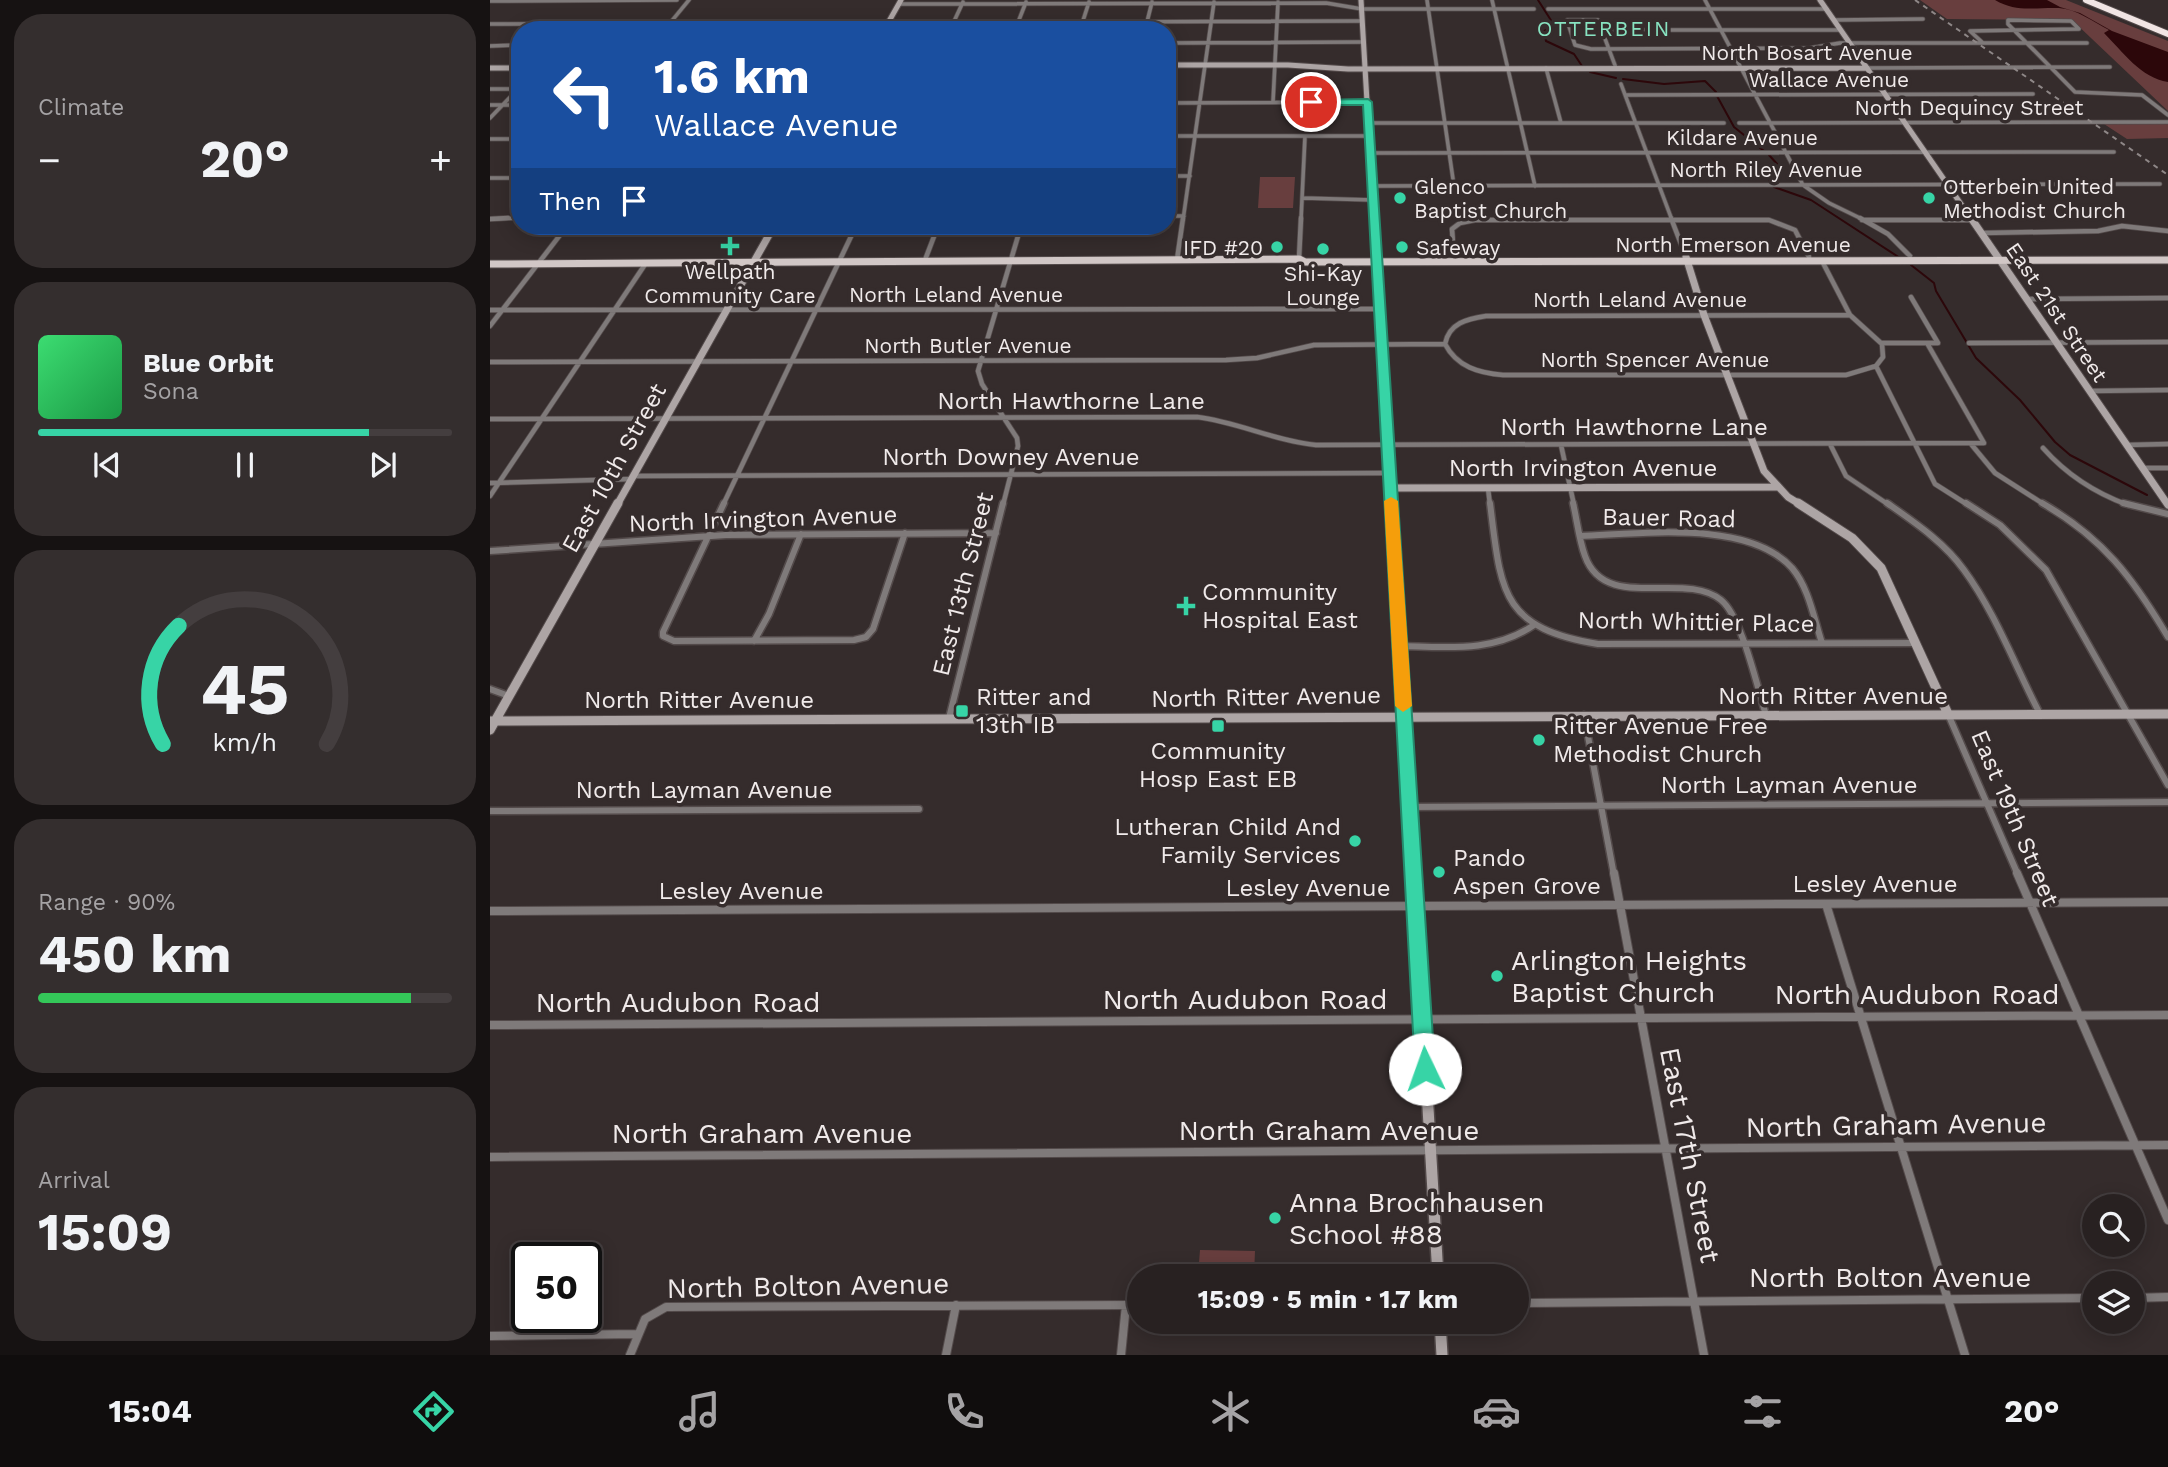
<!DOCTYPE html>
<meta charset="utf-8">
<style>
body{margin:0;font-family:"Work Sans",sans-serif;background:#342e2e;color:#f1f3f6;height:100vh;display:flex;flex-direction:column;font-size:26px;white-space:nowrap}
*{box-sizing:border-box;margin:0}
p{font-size:23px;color:#a5a3a5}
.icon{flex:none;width:38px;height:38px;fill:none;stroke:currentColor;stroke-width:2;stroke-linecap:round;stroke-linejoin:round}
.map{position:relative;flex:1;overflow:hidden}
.sheet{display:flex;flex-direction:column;gap:14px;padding:14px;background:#161212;width:490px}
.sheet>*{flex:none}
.top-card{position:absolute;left:21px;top:21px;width:665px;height:214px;border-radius:28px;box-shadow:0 4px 18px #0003,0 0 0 2px #443e3f;background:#1a4fa0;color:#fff;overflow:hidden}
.tools{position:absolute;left:1592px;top:1194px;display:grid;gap:14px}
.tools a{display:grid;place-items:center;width:63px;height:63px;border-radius:50%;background:#282121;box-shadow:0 4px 18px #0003,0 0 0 2px #443e3f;font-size:35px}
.speed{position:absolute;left:21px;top:1242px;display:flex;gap:14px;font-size:35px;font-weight:700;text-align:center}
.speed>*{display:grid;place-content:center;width:91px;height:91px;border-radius:50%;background:#282121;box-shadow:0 4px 18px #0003,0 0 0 2px #443e3f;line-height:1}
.speed .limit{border:4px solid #111;border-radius:10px;background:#fff;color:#111}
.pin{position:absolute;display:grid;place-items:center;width:60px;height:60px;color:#fff;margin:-30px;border:4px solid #fff;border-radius:50%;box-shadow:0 2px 7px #0007}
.me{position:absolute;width:77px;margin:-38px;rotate:357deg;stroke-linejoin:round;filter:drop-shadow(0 0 5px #0008)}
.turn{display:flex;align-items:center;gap:24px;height:147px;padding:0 28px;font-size:32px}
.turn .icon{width:91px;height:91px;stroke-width:2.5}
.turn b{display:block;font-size:49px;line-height:60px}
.then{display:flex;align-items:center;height:66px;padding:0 28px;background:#0003;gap:14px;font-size:26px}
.big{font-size:52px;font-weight:700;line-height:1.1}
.sheet .tile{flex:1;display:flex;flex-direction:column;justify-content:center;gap:10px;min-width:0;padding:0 24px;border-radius:28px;background:#342e2e}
.sheet .dial{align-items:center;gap:0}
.dial svg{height:182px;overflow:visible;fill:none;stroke:#443e3f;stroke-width:7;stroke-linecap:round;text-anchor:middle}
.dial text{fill:#f1f3f6;stroke:none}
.song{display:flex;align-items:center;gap:21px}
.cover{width:84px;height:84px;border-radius:10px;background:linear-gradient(135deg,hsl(140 70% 55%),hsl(140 70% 35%))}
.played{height:7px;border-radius:4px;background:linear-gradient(90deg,#37d4a6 80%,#443e3f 80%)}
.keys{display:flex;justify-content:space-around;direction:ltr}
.heat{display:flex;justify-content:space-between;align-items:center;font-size:38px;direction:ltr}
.charge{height:10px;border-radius:5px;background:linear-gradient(90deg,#34c759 90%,#443e3f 0)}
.trip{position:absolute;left:637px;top:1264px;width:402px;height:70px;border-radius:35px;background:#282121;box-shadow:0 4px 18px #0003,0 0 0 2px #443e3f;font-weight:700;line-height:70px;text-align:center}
.menu{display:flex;height:112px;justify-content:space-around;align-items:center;background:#100d0d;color:#a5a3a5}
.menu .icon{width:49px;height:49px}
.menu .active{color:#37d4a6}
.menu b{font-size:32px;color:#f1f3f6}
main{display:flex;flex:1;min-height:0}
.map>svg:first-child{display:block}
</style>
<main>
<section class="sheet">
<div class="tile"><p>Climate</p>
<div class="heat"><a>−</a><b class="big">20°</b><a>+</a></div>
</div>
<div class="tile">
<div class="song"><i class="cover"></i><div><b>Blue Orbit</b><p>Sona</p></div></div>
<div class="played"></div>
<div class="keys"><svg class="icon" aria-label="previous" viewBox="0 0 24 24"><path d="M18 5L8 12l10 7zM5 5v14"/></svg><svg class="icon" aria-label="pause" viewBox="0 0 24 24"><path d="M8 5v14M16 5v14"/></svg><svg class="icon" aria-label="next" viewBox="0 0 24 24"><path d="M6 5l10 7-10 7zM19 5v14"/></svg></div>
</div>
<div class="tile dial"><svg viewBox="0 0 100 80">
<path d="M14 69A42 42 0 1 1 86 69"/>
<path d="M14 69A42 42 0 0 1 21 17" stroke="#37d4a6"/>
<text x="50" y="56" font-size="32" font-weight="700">45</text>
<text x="50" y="72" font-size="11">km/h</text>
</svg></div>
<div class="tile"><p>Range · 90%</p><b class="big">450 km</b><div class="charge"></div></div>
<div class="tile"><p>Arrival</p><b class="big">15:09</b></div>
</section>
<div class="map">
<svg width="1678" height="1355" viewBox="0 0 1678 1355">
<rect width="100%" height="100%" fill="#352c2c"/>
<path fill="#683e3e" d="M1430 0H1576L1678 41V111L1582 20 1457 19Z
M1678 123V138L1637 139 1614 124Z
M770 177H805L803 208H768Z
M710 1250 765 1251 764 1276H708Z"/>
<path fill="#2c070a" d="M1505 0H1557L1570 7 1590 13 1622 31 1678 52V82C1651 78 1633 52 1614 33L1619 30C1603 22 1587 9 1569 8 1545 7 1527 13 1505 0Z"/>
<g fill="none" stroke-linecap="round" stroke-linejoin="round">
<path stroke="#2c070a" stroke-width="2" d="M1048 0 1064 25 1054 31 1056 41 1084 54 1092 66
M1100 72 1126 78
M1133 79 1174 84 1215 81 1226 92
M1227 96 1244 127 1274 151
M1279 155 1288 165 1285 172 1277 175 1281 183
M1284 187 1321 200 1410 258
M1421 265 1444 283 1446 291 1486 358 1530 400 1565 442 1580 455 1657 495"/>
<g stroke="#534a4a" stroke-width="5">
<path id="street-far3" d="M937 0 964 186
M1002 0 1045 186
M1215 0 1313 185 1339 203 1374 220
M0 1 187 0
M409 4 836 3 872 9H1044
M1058 9H1337
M1108 20H1077L1085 45 1101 49 1320 48 1350 43H1597
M1344 20 1433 19
M1518 20V24L1585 92 1652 95 1678 115
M180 23 199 0
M0 24 872 21
M1111 28 1126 68
M460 30 473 2
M525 30 536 2
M590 30 599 2
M655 30 662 2
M1111 30H1350
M677 43 874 42
M1493 43 1480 31 1589 29 1581 21 1518 20
M0 46 30 45
M1056 68 1071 123
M1377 68 1620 67
M1131 84 1182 220
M0 89H30
M1136 95 1543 94
M783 102 788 2
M677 103 878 102
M0 105H30
M0 118 30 87
M879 123H1234
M1249 123 1678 122
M677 136H880
M0 139H30
M881 153 1624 152
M677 176H700
M0 178H30
M882 186 1670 184
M813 198 883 200
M677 216H694
M0 219 30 218
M693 220 724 2
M811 220 815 136
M984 220H1279
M1372 220H1483"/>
</g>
<g stroke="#534a4a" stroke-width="6">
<path id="street-far2" d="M1181 218 1196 257
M1370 218 1398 234 1420 256
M0 219 18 218
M1372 220H1483
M1492 233 1608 231 1632 226 1678 231
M964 257 962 229 970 223 985 220H1279L1305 230 1319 257
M809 259 811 218
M435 260 448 226
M687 260 693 218
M1332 261 1360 315 1392 344 1393 357 1386 366 1445 484 1478 505
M1537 299 1678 298
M0 310 889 309
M0 326 77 226
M1391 343H1448L1421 297
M1479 343 1678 342
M955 344C967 367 989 373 1013 375H1356L1386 366
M955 344C959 323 977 319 996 316L1360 315
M0 362 736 360 767 358 824 345 955 344
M1599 391 1678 390
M0 419 707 417C748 422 785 441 826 445L1494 443 1437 343
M1340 444 1356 476 1399 505
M1481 444 1505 473 1555 505
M1071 445 1084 505
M1636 445 1678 444
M1553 448C1576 474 1605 493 1638 505
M1653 468H1678
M143 476 900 473
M0 483 141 479
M998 488 1000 505
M0 496 156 263
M233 505 366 226
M513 505 528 446 527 438 492 384 488 371 531 226"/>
</g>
<g stroke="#534a4a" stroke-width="9">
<path id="street-far1" d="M234 503 173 632V636L184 641 364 640 376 637 383 629 415 533
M1000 503C1011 591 1010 628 1108 644L1426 643
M1083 503C1087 520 1089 540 1095 556 1115 613 1194 570 1231 600 1252 617 1267 687 1276 715
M1397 503C1424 522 1454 542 1474 570 1505 612 1526 668 1550 714
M1476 503 1510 525 1556 570 1678 785
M1552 503C1613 538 1643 578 1678 637
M1633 503 1678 514
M1090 536C1150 534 1258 519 1302 568 1319 588 1324 619 1332 643
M0 551 236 535 506 533
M264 641 279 614 311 534
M910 646C957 647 1003 653 1044 625
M0 689 19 696
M1458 714 1528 875
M1094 715 1124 875
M459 718 513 503
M920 807 1678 802
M0 811 429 809"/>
</g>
<g stroke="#534a4a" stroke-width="10">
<path id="street" d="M1124 873 1214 1355
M1527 873 1678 1220
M1336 904 1475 1355
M0 911 1678 902
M0 1025 1678 1015
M0 1157 1678 1145
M1643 1298 1678 1297
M1027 1303 1605 1298
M0 1336 147 1334
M140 1355 155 1319 176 1307 649 1305
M456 1355 466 1305
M631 1355 636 1305"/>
</g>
<g stroke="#534a4a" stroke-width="7">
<path id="secondary-far3" d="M871 0 884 220
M1330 0 1482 220
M394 30 411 0
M677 65H798L858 69 1377 68
M0 68H30"/>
</g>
<g stroke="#534a4a" stroke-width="9">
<path id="secondary-far2" d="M884 218 901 505
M1481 218 1678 505
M1196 257 1214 315 1274 471 1298 497 1311 505
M900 488 1286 487
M127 505 284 226"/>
</g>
<g stroke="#534a4a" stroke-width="11">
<path id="secondary-far1" d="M901 503 924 875
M1308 503 1362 538 1391 568 1458 714
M0 721 1678 714
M0 730 128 503"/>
</g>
<g stroke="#534a4a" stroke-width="14">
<path id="secondary" d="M924 873 948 1276
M950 1321 952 1355"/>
</g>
<g stroke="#534a4a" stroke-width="9">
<path id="primary" d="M0 264 809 259 815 262 1678 260"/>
</g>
<g stroke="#534a4a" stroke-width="8">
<path id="highway" d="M1596 0 1678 34"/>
</g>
<use href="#street-far3" stroke="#7f7a7a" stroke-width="3.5"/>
<use href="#street-far2" stroke="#7f7a7a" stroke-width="4.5"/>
<use href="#street-far1" stroke="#7f7a7a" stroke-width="6"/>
<use href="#street" stroke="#7f7a7a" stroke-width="8"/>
<use href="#secondary-far3" stroke="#ada5a5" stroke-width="5"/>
<use href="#secondary-far2" stroke="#ada5a5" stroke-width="7"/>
<use href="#secondary-far1" stroke="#ada5a5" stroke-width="9"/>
<use href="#secondary" stroke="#ada5a5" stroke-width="11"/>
<use href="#primary" stroke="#d1c7c6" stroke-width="7"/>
<use href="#highway" stroke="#f1e5e4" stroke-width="6"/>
<path stroke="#8e8787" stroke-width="2" stroke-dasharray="5 5" stroke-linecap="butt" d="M1425 0 1678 175"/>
</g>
<path fill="#37d4a6" stroke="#248a6c" stroke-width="2" d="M878 99 882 102 945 1069 942 1076 935 1078 928 1076 925 1069 873 105H821L816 102 821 100Z"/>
<path fill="#f59e0b" d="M901 497 908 501 922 706 913 712 905 706 894 501Z"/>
<g fill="#37d4a6" stroke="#352c2c" stroke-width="2.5">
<circle cx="910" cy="198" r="7"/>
<circle cx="1439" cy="198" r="7"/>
<path d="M236.5 235.5h7v7h7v7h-7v7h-7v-7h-7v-7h7z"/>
<circle cx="787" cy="247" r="7"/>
<circle cx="912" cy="247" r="7"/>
<circle cx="833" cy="249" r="7"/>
<path d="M692.5 595.5h7v7h7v7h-7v7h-7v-7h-7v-7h7z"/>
<rect x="465" y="704" width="14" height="14" rx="3.5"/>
<rect x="721" y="719" width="14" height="14" rx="3.5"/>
<circle cx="1049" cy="740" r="7"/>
<circle cx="865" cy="841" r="7"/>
<circle cx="949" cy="872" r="7"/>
<circle cx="1007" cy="976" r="7"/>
<circle cx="785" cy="1218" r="7"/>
</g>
<g text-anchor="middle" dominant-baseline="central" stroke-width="7" stroke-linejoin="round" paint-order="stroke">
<g font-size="21" letter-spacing="2" fill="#88e3c1" stroke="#352c2c">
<text x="1114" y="28">OTTERBEIN</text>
</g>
<g font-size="21" fill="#f0eaea" stroke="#352c2c">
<text x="1317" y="52">North Bosart Avenue</text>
<text x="1339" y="79">Wallace Avenue</text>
<text x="1479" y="107">North Dequincy Street</text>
<text x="1252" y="137">Kildare Avenue</text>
<text x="1276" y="169">North Riley Avenue</text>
<text x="1243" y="244">North Emerson Avenue</text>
<text x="466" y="294">North Leland Avenue</text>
<text x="1150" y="299">North Leland Avenue</text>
<text transform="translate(1567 312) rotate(56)">East 21st Street</text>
<text x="478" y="345">North Butler Avenue</text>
<text x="1165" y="359">North Spencer Avenue</text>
</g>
<g font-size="21" fill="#f0eaea" stroke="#352c2c" text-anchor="start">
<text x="924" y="186">Glenco<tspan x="924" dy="24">Baptist Church</tspan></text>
<text x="1453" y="186">Otterbein United<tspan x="1453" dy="24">Methodist Church</tspan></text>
<text x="773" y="247" text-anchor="end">IFD #20</text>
<text x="926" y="247">Safeway</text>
<text x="240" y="271" text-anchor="middle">Wellpath<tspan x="240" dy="24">Community Care</tspan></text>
<text x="833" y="273" text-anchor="middle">Shi-Kay<tspan x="833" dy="24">Lounge</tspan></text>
</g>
<g font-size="24" fill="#f0eaea" stroke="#352c2c">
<text x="581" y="401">North Hawthorne Lane</text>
<text x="1144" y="427">North Hawthorne Lane</text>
<text x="521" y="457">North Downey Avenue</text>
<text transform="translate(124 468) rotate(-61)">East 10th Street</text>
<text x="1093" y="468">North Irvington Avenue</text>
<text transform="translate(1179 518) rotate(1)">Bauer Road</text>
<text transform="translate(273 519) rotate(-2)">North Irvington Avenue</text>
<text transform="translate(473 584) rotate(-76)">East 13th Street</text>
<text transform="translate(1206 622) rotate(1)">North Whittier Place</text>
<text x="1343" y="696">North Ritter Avenue</text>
<text transform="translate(776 697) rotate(-1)">North Ritter Avenue</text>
<text x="209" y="700">North Ritter Avenue</text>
<text x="1299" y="785">North Layman Avenue</text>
<text x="214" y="790">North Layman Avenue</text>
<text transform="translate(1525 818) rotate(67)">East 19th Street</text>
<text x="1385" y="884">Lesley Avenue</text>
<text x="818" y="888">Lesley Avenue</text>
<text x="251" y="891">Lesley Avenue</text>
</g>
<g font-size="24" fill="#f0eaea" stroke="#352c2c" text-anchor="start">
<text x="712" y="592">Community<tspan x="712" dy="28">Hospital East</tspan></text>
<text x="486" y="697">Ritter and<tspan x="486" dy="28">13th IB</tspan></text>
<text x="1063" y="726">Ritter Avenue Free<tspan x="1063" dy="28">Methodist Church</tspan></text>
<text x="728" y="751" text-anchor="middle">Community<tspan x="728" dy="28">Hosp East EB</tspan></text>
<text x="851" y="827" text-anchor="end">Lutheran Child And<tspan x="851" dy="28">Family Services</tspan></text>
<text x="963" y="858">Pando<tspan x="963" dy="28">Aspen Grove</tspan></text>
</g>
<g font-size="28" fill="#f0eaea" stroke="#352c2c" text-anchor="start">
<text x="1021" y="960">Arlington Heights<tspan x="1021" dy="32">Baptist Church</tspan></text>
<text x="799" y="1202">Anna Brochhausen<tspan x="799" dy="32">School #88</tspan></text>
</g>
<g font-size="28" fill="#f0eaea" stroke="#352c2c">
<text x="1427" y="994">North Audubon Road</text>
<text x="755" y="999">North Audubon Road</text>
<text x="188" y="1002">North Audubon Road</text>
<text transform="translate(1406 1125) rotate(-1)">North Graham Avenue</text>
<text x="839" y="1130">North Graham Avenue</text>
<text x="272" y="1133">North Graham Avenue</text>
<text transform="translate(1200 1155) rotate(79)">East 17th Street</text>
<text x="1400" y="1277">North Bolton Avenue</text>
<text transform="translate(318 1286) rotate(-1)">North Bolton Avenue</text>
</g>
</g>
</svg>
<div class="tools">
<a><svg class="icon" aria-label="search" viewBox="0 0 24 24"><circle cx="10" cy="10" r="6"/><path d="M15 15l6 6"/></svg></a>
<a><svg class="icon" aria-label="layers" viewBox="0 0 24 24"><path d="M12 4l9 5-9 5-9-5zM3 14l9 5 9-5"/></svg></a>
</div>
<div class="speed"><div class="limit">50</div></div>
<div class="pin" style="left:821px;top:102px;background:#d93025"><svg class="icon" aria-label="arrive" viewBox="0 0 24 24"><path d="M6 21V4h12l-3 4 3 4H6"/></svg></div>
<svg class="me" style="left:935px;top:1069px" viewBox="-20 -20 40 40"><circle r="19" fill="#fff"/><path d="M0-13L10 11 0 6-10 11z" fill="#37d4a6"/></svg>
<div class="trip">15:09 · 5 min · 1.7 km</div>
<div class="top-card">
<div class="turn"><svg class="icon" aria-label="left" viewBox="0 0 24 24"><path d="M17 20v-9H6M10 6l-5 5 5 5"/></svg><div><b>1.6 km</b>Wallace Avenue</div></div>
<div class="then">Then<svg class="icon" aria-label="arrive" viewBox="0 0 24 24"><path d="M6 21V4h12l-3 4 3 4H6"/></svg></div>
</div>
</div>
</main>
<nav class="menu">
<b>15:04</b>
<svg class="icon active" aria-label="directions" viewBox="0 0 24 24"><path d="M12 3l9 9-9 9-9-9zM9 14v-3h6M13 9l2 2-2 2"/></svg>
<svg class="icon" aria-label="music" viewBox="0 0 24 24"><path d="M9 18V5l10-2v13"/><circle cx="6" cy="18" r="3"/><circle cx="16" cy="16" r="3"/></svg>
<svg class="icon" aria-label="phone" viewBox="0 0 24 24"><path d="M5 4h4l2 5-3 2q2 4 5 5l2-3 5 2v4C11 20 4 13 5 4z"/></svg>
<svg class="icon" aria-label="climate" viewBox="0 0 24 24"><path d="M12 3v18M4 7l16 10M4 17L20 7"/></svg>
<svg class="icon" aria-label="car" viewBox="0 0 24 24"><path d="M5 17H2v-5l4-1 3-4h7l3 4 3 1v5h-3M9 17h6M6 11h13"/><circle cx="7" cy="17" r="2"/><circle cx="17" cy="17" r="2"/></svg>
<svg class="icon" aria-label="filters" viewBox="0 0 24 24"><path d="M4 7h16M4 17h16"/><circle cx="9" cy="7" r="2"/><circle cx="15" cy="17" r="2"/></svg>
<b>20°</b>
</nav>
